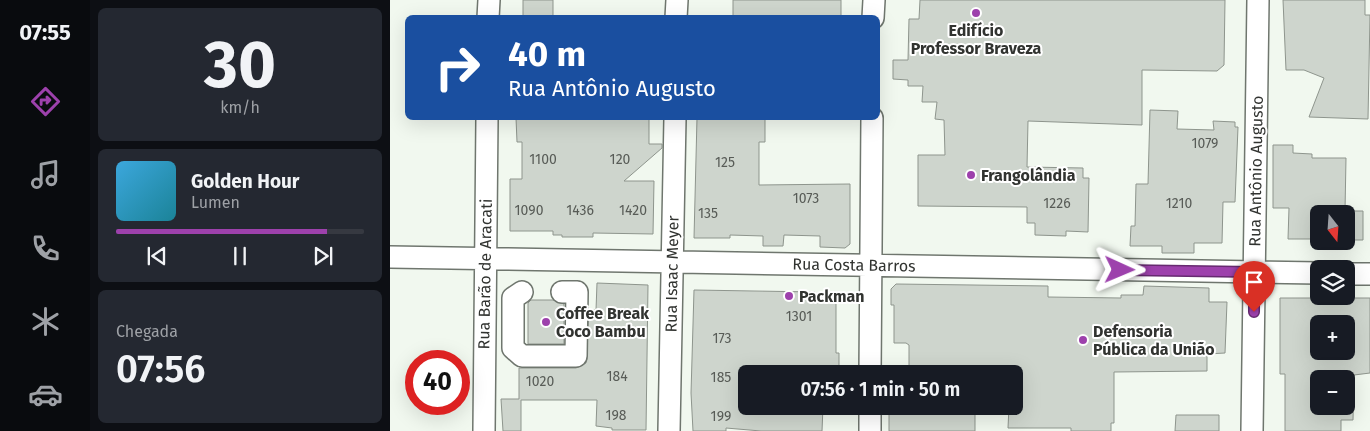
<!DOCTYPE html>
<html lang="pt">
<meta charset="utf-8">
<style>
body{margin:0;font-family:"Fira Sans",sans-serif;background:#242831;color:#f1f3f6;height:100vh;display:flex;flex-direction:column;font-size:19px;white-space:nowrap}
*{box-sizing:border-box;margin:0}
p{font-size:16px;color:#9ea1a6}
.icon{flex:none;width:28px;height:28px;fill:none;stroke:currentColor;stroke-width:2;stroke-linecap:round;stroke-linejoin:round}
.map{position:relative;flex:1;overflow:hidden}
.side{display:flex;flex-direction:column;gap:8px;padding:8px;background:#0d0f14;width:300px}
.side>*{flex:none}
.top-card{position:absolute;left:15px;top:15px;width:475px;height:105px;border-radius:8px;box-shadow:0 5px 20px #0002;background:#1a4fa0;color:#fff;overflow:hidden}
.needle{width:32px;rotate:163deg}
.controls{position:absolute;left:920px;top:205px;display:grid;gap:10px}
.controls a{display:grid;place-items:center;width:45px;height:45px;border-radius:8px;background:#171b24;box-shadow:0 5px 20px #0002;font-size:25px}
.speed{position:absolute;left:15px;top:350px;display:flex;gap:10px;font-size:25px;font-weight:700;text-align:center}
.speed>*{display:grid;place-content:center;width:65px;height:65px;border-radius:50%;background:#171b24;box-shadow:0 5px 20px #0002;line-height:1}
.speed .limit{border:8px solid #d22;background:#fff;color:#111}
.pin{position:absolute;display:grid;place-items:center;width:42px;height:42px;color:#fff;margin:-51px -21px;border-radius:50% 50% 50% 0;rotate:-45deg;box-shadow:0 0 5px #0007}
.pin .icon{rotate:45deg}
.me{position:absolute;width:55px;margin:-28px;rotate:91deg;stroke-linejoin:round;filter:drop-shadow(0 0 4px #0008)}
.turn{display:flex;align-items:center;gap:18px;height:105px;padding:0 20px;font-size:22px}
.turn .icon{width:65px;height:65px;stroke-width:2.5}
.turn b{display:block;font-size:35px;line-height:42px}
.big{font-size:38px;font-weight:600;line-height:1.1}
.side .card{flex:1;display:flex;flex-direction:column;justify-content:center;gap:8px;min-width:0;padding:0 18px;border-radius:8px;background:#242831}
.side .dial{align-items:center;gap:0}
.dial b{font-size:65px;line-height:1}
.song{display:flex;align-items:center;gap:15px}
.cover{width:60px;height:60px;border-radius:8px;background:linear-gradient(135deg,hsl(200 70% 55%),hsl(190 70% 35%))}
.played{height:5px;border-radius:2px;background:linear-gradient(90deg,#9d41ac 85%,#363941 85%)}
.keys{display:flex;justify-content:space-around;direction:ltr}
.trip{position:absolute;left:348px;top:365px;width:285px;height:50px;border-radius:8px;background:#171b24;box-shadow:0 5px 20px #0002;font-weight:600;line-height:50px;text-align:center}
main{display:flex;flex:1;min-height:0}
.dock{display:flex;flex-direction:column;width:90px;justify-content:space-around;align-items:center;background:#090b0e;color:#9ea1a6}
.dock .icon{width:35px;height:35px}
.dock .on{color:#9d41ac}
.dock b{font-size:22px;color:#f1f3f6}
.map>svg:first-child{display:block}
</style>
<main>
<nav class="dock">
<b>07:55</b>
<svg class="icon on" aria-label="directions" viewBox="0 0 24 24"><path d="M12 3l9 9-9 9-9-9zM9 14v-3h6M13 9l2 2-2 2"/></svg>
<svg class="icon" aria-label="music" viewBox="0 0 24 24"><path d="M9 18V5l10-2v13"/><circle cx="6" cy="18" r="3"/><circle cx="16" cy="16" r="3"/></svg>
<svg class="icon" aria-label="phone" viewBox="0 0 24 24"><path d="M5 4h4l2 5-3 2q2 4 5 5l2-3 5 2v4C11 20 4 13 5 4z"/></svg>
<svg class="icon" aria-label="climate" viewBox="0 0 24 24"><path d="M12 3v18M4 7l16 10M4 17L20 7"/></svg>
<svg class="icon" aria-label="car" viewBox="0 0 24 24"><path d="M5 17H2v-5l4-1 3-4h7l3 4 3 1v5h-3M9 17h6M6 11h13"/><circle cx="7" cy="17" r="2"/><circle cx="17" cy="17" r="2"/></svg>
</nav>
<section class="side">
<div class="card dial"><b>30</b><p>km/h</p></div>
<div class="card">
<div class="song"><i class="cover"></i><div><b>Golden Hour</b><p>Lumen</p></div></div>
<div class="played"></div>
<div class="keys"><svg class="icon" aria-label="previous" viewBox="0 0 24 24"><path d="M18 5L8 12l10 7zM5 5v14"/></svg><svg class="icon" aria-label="pause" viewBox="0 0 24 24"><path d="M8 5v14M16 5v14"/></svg><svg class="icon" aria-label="next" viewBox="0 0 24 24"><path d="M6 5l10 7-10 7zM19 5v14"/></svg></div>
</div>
<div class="card"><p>Chegada</p><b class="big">07:56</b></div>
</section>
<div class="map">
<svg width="980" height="431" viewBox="0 0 980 431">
<rect width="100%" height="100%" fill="#f1f8ef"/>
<path fill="#ced5cd" stroke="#8e958d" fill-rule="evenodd" d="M133 0H163V18H133Z
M343 0H451V18H343Z
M530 0H835L834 65 827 71 752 70V125L638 121 637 167 693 168V178H699L698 232 676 231V236L645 235V223H637V207L528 206V155H555L554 120 545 119 547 102H532L533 86H518V80L503 79V60H518L519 19H529Z
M893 0H975V15H980L978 119 919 117 934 78 914 70H896Z
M760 110 788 111 787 129 824 130 823 121 845 122V127H848L845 202H833L832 243H804V253H772V246H740L741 226H745L746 184H758Z
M126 118H259V144H272V148L234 181H264L263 234 203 233V237H172V235H163V231H120V179H132V142H127Z
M307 118H375V142H369V185L460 184V244L455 248 430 247V236L394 235 393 246H373V236L340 235V238H304Z
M883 145H903V153L922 154V158H956L955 211H973V240H956V214H929V239H898L899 208H883Z
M207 283 258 285 256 430H222V428L206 426 207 400H131V431H113L111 399H129V368H186L196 363 199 310H206Z
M506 284 658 286V297L731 298V295H753L754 286 819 288V302H837L835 353 817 354V371L724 372V423H721V431H681V428H618L619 406H624V374H519V345L516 343H504V305H501V289Z
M304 290 425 292V295L446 296V353H449V374H356V406H433L432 431H371L336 428V431H303L301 393Z
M890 298H980V373L964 375 963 420H951V431H895V374H890ZM929 324H956V351H929ZM929 379H956V406H929Z
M141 300H163L174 304V344H138V303Z
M499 406H585V431H499Z
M786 415H829V431H785Z"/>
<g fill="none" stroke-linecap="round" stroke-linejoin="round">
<g stroke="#6f766e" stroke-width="24">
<path id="minor" d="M98 18 99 0
M286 18 287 0
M483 18 484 0
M0 257 929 273
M956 274H980
M132 292 123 298V348L132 356H186L187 292H172
M480 374 482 118
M94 431 97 118
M279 431 285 118
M480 431V406
M862 431 868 0"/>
</g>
<use href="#minor" stroke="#fff" stroke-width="21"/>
</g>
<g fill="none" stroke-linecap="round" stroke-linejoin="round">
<g stroke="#662a70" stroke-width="12">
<path id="route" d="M730 270 864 272V312"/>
</g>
<use href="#route" stroke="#9d41ac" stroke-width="9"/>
</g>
<g fill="#9d41ac" stroke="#fff" stroke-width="2">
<circle cx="586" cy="13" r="5"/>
<circle cx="581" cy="175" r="5"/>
<circle cx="399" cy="296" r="5"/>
<circle cx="156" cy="322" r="5"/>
<circle cx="693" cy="340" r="5"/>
</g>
<g text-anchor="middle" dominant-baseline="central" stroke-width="4" stroke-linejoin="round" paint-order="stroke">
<g font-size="14" fill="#585c57">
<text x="815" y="143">1079</text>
<text x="153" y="159">1100</text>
<text x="230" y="159">120</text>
<text x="335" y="162">125</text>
<text x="416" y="198">1073</text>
<text x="667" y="203">1226</text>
<text x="789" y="203">1210</text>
<text x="139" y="210">1090</text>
<text x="190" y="210">1436</text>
<text x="243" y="210">1420</text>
<text x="318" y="213">135</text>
<text x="409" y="316">1301</text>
<text x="332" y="338">173</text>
<text x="227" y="376">184</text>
<text x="331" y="377">185</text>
<text x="150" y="381">1020</text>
<text x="226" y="415">198</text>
<text x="331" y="416">199</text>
</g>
<g font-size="16" font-weight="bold" fill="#313330" stroke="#fff" text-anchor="start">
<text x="586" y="30" text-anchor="middle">Edifício<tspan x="586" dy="18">Professor Braveza</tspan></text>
<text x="591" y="175">Frangolândia</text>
<text x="409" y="296">Packman</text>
<text x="166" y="313">Coffee Break<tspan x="166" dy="18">Coco Bambu</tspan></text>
<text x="703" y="331">Defensoria<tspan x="703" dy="18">Pública da União</tspan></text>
</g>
<g font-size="16" fill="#313330" stroke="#fff">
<text transform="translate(866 171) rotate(-89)">Rua Antônio Augusto</text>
<text transform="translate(464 265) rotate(1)">Rua Costa Barros</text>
<text transform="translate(95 274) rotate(-89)">Rua Barão de Aracati</text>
<text transform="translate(282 274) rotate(-89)">Rua Isaac Meyer</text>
</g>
</g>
</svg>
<div class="controls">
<a><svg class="needle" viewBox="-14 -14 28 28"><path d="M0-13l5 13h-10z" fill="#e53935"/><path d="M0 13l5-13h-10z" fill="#9ea1a6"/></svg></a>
<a><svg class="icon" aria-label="layers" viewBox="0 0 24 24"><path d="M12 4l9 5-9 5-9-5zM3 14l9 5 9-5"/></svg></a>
<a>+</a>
<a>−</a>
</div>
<div class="speed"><div class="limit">40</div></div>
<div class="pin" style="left:864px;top:312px;background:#d93025"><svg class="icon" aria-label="arrive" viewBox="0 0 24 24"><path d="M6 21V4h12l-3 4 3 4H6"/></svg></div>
<svg class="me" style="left:730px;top:270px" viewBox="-20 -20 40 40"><path d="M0-17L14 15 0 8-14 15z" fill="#9d41ac" stroke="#fff" stroke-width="4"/></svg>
<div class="trip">07:56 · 1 min · 50 m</div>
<div class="top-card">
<div class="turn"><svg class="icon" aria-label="right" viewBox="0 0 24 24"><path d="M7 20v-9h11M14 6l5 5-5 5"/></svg><div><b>40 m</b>Rua Antônio Augusto</div></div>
</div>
</div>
</main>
